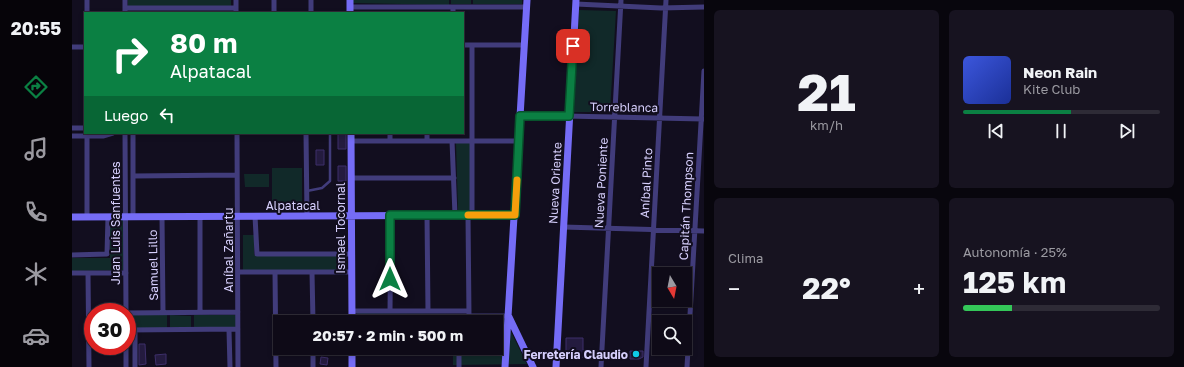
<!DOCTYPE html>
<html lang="es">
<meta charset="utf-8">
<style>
body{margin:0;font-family:"Golos Text",sans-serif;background:#171320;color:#f1f3f6;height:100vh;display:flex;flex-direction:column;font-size:15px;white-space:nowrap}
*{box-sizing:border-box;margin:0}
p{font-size:13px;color:#9b9aa1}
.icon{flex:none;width:22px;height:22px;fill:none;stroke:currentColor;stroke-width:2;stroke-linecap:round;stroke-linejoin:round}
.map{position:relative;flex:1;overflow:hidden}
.drawer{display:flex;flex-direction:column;gap:10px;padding:10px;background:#08060d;width:480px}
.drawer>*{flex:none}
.hud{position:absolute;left:12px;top:12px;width:380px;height:122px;border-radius:0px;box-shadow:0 2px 6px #0003,0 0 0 1px #2e2b36;background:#0b8043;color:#fff;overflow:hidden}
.needle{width:26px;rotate:170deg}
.controls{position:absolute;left:580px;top:267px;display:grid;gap:8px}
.controls a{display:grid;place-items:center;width:40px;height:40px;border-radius:0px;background:#0e0a17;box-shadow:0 2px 6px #0003,0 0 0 1px #2e2b36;font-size:20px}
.speed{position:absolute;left:12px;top:303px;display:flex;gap:8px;font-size:20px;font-weight:700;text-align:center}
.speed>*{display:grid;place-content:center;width:52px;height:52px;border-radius:50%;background:#0e0a17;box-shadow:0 2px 6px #0003,0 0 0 1px #2e2b36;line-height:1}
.speed .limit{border:6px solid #d22;background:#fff;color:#111}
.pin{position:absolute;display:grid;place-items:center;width:34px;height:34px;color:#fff;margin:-17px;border-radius:8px;box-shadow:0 2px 6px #0006}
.me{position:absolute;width:44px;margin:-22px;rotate:0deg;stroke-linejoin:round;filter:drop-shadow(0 0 3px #0008)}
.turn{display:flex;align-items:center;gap:14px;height:84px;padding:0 20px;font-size:18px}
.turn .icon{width:52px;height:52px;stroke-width:2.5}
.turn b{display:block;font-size:28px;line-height:34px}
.then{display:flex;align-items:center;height:38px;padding:0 20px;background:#0003;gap:8px;font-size:15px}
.big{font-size:30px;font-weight:700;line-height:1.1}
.drawer .card{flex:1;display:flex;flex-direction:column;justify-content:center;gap:6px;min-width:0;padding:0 14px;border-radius:6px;background:#171320}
.drawer .dial{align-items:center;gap:0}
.dial b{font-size:52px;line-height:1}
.song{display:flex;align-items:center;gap:12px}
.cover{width:48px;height:48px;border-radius:6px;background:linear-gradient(135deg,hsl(230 70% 55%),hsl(230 70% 35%))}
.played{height:4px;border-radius:2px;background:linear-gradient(90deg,#0b8043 55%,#2e2b36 55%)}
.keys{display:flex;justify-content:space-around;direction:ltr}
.heat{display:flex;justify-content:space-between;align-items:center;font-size:22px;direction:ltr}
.charge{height:6px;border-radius:3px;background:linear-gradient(90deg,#34c759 25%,#2e2b36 0)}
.drawer .tiles{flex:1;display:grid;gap:10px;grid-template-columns:repeat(2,1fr)}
.trip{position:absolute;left:201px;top:315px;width:230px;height:40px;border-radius:0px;background:#0e0a17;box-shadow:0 2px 6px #0003,0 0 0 1px #2e2b36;font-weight:700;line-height:40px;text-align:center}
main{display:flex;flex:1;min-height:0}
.dock{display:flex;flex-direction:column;width:72px;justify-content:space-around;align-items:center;background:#060409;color:#9b9aa1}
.dock .icon{width:28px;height:28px}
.dock .current{color:#0b8043}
.dock b{font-size:18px;color:#f1f3f6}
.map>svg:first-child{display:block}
</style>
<main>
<nav class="dock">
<b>20:55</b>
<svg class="icon current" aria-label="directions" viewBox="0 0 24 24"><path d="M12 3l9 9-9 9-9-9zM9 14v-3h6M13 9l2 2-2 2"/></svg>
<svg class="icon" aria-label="music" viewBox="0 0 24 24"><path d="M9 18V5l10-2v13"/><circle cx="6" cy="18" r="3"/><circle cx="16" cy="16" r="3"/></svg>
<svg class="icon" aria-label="phone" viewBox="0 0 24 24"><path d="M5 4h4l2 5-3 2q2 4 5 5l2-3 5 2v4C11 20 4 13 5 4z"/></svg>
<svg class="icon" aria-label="climate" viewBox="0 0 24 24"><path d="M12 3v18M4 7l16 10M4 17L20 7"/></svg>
<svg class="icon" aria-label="car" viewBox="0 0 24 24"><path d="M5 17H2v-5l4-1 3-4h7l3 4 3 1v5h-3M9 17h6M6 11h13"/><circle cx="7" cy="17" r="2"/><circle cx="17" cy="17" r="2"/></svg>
</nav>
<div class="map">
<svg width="632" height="367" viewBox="0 0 632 367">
<rect width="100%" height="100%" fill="#120e1f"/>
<path fill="#112929" d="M56 0H159V7L56 6Z
M281 0H377V5L281 3Z
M379 0H399V4H379Z
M401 0H450V4H401Z
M507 10 544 11 538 112H502Z
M384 143H398V212L386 211Z
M200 168H230V202H200Z
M197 174V187H173L172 174Z
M38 220H52V270L0 271V258H38Z
M171 235H182V255H275V270L171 271Z
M285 313 392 314V318H432L455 364 381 365V348H424V322H286Z
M61 314 95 315V328H61Z
M98 315 119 316V328L98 327Z
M122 315H165V328H122Z"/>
<path fill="#241b3f" stroke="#3d2f6a" d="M266 134H274V149H266Z
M244 150H252V165H244Z
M266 166H274V181H266Z
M494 338H511V350H520L519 358 494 356Z
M67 344H73L74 364 67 365Z
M558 351H571V357L567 359H558Z
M94 354V364L84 365 83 355Z
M249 357 256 358 255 365 248 364Z"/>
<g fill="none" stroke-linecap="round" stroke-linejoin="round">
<path stroke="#413c7b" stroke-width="2.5" d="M235 191 250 188 258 181V133"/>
<path stroke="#413c7b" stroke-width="5" d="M15 0V13
M53 0V13
M164 0V13
M202 0V13
M239 0V13
M504 4 589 8 632 7
M278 7H454
M53 8H164
M381 13V7
M391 45H452
M400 45V215
M0 47H13
M448 115 631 119
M0 128H13
M15 133V217
M53 133 54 312
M61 133V217
M165 133 166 367
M234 133 235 216
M318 133V141
M355 133V141
M0 136H31L41 133
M279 141H447
M380 141 383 215
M61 176 165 175
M279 178H382
M355 215 356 311
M396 215 397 316H437
M128 216V312
M183 216 185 254H279
M90 217 91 312
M491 227 632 231
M0 255 35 254 36 217
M166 272H280
M203 272 204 367
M240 272 241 322
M0 273H54
M16 273 17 367
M280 311H397
M318 311 319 215
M55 313 166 312
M55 330 166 329
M63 330V367
M157 330 158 367
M54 346V367
M241 348V367
M387 348V367
M529 367 549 0
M574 367 594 0
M615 367 632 71"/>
<path stroke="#756cf6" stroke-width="7" d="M278 0V13
M279 133 280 322
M0 217 443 215
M437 317 461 367
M280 348V367
M433 367 455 0
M484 367 504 0"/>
</g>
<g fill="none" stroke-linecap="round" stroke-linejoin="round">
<g stroke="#07532c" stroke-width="10">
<path id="route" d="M318 279V215H443L448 116H497L501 46"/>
</g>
<use href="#route" stroke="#0b8043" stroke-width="7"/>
<path stroke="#f59e0b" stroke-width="7" d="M396 215H443L445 180"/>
</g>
<circle fill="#0ecae9" stroke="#120e1f" stroke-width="1.5" cx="564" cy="354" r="4"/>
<g text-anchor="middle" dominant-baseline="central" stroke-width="4" stroke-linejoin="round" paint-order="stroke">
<g font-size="12" fill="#d6cffc" stroke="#120e1f">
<text transform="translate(552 107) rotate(1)">Torreblanca</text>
<text transform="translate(483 183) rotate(-87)">Nueva Oriente</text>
<text transform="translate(529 183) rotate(-87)">Nueva Poniente</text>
<text transform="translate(574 183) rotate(-87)">Aníbal Pinto</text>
<text x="221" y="205">Alpatacal</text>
<text transform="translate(614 206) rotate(-87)">Capitán Thompson</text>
<text transform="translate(43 223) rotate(-90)">Juan Luis Sanfuentes</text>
<text transform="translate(268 228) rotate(-90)">Ismael Tocornal</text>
<text transform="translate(156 250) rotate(-90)">Aníbal Zañartu</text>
<text transform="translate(81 265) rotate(-91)">Samuel Lillo</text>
</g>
<g font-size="12" font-weight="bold" fill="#d6cffc" stroke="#120e1f" text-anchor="end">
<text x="556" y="354">Ferretería Claudio</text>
</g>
</g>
</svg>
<div class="controls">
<a><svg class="needle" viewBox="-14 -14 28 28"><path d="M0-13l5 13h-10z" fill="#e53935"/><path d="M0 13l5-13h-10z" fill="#9b9aa1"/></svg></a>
<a><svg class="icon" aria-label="search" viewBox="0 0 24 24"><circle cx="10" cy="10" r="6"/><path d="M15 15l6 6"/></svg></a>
</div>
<div class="speed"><div class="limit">30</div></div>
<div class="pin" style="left:501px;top:46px;background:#d93025"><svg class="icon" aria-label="arrive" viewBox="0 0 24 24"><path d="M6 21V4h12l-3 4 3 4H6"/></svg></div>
<svg class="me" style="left:318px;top:279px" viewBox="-20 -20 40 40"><path d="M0-17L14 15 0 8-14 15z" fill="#0b8043" stroke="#fff" stroke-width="4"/></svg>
<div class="trip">20:57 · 2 min · 500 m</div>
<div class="hud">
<div class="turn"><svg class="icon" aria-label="right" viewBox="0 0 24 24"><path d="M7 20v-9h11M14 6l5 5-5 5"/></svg><div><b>80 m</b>Alpatacal</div></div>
<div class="then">Luego<svg class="icon" aria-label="left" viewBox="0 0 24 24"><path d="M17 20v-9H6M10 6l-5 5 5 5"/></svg></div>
</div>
</div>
<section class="drawer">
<div class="tiles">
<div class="card dial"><b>21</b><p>km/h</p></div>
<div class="card">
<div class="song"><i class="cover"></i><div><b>Neon Rain</b><p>Kite Club</p></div></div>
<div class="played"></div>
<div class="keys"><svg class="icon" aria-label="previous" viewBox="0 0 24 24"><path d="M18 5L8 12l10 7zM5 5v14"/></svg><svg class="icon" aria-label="pause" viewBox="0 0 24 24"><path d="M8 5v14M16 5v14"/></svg><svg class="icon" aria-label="next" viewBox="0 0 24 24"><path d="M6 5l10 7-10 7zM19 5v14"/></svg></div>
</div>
<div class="card"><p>Clima</p>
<div class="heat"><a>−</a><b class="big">22°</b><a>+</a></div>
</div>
<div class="card"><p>Autonomía · 25%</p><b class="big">125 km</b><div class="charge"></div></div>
</div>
</section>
</main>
